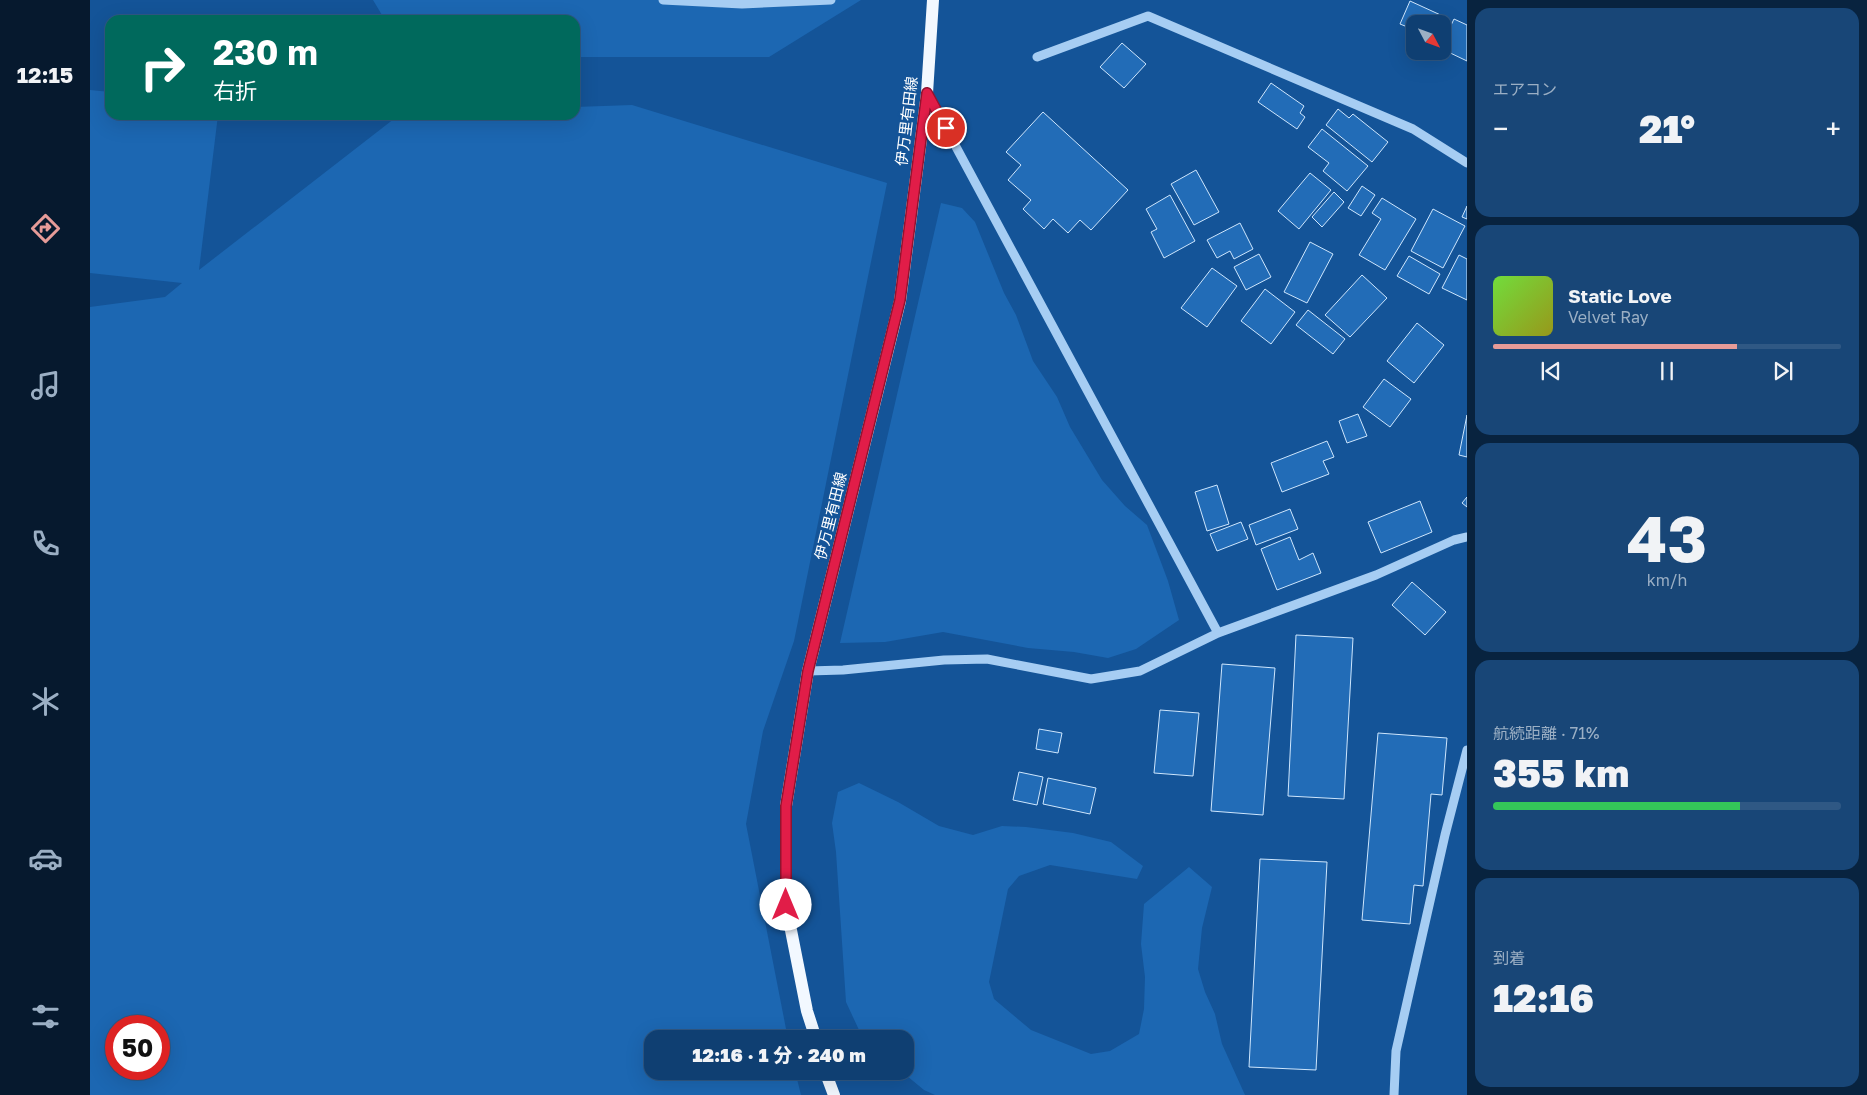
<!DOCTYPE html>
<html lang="ja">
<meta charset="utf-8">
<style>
body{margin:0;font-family:"Golos Text","Noto Sans JP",sans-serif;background:#184677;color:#f1f3f6;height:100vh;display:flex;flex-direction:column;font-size:19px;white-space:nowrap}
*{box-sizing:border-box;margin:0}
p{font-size:16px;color:#9bafc4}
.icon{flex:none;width:28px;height:28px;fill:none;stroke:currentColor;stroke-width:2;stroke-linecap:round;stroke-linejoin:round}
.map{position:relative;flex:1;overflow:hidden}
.drawer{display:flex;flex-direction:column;gap:8px;padding:8px;background:#08233f;width:400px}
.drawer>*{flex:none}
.guide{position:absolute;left:15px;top:15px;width:475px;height:105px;border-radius:15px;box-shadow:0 5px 20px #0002,0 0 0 1px #2f5884;background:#00695c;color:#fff;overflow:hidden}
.needle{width:32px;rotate:131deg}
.fabs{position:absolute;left:1316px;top:15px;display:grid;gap:10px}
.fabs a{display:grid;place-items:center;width:45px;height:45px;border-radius:10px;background:#0f3f72;box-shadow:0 5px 20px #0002,0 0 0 1px #2f5884;font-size:25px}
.speed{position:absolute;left:15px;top:1015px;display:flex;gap:10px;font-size:25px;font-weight:700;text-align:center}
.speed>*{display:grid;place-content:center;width:65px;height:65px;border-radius:50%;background:#0f3f72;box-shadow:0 5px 20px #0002,0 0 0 1px #2f5884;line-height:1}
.speed .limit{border:8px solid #d22;background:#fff;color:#111}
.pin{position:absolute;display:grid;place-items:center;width:42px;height:42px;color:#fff;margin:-21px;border:2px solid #fff;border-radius:50%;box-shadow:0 1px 5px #0007}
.me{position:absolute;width:55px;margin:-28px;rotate:0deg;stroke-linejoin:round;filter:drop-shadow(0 0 4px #0008)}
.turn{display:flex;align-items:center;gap:18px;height:105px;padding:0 25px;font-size:22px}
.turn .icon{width:65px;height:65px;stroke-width:2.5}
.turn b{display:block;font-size:35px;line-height:42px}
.big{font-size:38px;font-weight:800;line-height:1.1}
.drawer .widget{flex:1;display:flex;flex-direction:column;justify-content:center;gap:8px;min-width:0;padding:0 18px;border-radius:15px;background:#184677}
.drawer .dial{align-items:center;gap:0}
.dial b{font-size:65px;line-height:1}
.song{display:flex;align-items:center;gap:15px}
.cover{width:60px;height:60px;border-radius:8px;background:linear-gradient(135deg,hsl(100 70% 55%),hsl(60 70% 35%))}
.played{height:5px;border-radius:2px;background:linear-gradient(90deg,#e69b98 70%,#2f5884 70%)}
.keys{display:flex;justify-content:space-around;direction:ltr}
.heat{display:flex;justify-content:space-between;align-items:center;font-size:28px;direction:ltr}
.charge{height:8px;border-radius:4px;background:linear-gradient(90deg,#34c759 71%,#2f5884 0)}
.trip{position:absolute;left:554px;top:1030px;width:270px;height:50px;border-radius:15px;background:#0f3f72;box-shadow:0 5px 20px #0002,0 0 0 1px #2f5884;font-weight:800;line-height:50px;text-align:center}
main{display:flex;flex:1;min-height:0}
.tab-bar{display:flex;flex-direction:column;width:90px;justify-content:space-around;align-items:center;background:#06192e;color:#9bafc4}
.tab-bar .icon{width:35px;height:35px}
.tab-bar .selected{color:#e69b98}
.tab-bar b{font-size:22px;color:#f1f3f6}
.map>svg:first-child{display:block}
</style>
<main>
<nav class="tab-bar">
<b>12:15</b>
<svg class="icon selected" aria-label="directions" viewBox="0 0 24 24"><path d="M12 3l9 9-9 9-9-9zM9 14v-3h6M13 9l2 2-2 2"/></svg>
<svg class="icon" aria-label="music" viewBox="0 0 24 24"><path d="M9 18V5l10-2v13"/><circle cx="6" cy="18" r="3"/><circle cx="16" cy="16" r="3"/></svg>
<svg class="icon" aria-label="phone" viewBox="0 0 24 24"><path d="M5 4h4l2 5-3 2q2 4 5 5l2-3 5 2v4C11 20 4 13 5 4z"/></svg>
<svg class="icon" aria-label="climate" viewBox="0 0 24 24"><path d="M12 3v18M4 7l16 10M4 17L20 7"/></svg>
<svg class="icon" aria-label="car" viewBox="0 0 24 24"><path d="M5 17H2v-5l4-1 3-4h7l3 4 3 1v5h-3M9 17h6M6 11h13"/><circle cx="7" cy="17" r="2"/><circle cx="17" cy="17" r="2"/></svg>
<svg class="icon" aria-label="filters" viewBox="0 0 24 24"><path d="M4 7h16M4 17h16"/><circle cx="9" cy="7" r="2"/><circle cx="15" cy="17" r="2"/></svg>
</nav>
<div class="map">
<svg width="1377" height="1095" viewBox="0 0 1377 1095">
<rect width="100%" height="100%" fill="#145498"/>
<path fill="#1c67b2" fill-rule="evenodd" d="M283 0H771L679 57H485V20H295Z
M0 90 20 92V115H128L109 270 309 115H485V107L542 105 797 183 704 641 673 731 656 824 698 1039H562V1071H705L711 1095H0V307L75 297 92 283 0 273ZM69 1026V1069H26V1026Z
M851 203 872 208 885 222 914 293 926 315 943 361 967 397 980 427 1012 480 1035 506 1057 525 1078 581 1089 620 1046 649 1018 658 984 652 938 648 853 632 795 642 750 643Z
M769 783 808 802 849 826 883 835 912 826 936 827 983 833 1021 842 1053 866 1047 879 960 865 929 876 918 889 899 982 904 999 941 1030 1001 1054 1020 1051 1049 1034 1054 1009 1055 977 1051 944 1054 904 1099 867 1122 887 1112 928 1108 969 1115 992 1125 1014 1132 1044 1155 1095H845L834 1090 811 1071H815V1039H777L769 1030 756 1002 746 852 742 823 748 792Z"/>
<path fill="#226cb7" stroke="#cee6fd" d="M1320 1 1355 17 1352 24H1325V30L1310 24Z
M1364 19 1377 25V61L1352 49V44Z
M1032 43 1056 64 1034 88 1010 67Z
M1181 83 1214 106 1210 113 1215 117 1207 129 1168 102Z
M1248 109 1259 118 1263 114 1298 142 1282 162 1236 125Z
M953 112 1038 190 1001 230 990 220 978 233 963 219 954 229 933 209 941 200 918 180 931 165 916 152Z
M1232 129 1278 166 1257 191 1233 171 1239 163 1218 147Z
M1106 170 1129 212 1104 225 1081 184Z
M1220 173 1241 190 1209 229 1188 211Z
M1272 186 1285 195 1271 216 1258 208Z
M1244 192 1254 202 1232 227 1222 217Z
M1080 195 1105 241 1074 258 1061 232 1067 229 1056 209Z
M1292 198 1326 219 1295 270 1269 255 1291 219 1282 213Z
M1377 206V219L1372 217Z
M1343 209 1375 226 1353 268 1321 251Z
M1150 223 1163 249 1144 259 1140 251 1127 258 1117 240Z
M1220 242 1243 254 1217 303 1194 292Z
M1169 254 1181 277 1156 290 1144 267Z
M1369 255 1377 259V300L1352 288Z
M1319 256 1350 274 1339 294 1307 276Z
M1122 268 1147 286 1117 327 1091 308Z
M1272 275 1297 298 1260 337 1235 315Z
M1175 289 1205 312 1181 344 1151 321Z
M1218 310 1255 339 1243 354 1206 325Z
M1327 323 1354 345 1324 383 1297 361Z
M1294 379 1321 399 1300 427 1273 407Z
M1268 414 1277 436 1257 443 1249 421Z
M1377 415V457L1369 455Z
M1237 441 1244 457 1233 461 1239 474 1192 492 1181 463Z
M1127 485 1139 524 1117 531 1105 492Z
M1377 497V507L1372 503Z
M1330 501 1342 532 1291 553 1278 522Z
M1200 509 1208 529 1166 545 1159 525Z
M1151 522 1158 539 1127 551 1120 534Z
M1200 537 1209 560 1223 553 1231 573 1187 590 1171 549Z
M1322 582 1356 612 1335 635 1302 605Z
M1206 635 1263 638 1254 799 1198 796Z
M1132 664 1185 668 1173 815 1121 811Z
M1070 710 1109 713 1103 776 1064 773Z
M949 729 972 733 968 753 946 749Z
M1288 733 1357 738 1352 795 1341 794 1333 886 1324 885 1320 924 1272 920Z
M929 772 953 777 947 805 923 800Z
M958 778 1006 788 1000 814 953 804Z
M1170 859 1237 862 1226 1070 1159 1067Z"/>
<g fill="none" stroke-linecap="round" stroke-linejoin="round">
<path stroke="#a6cdf3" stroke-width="9" d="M573 0 652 4 741 0
M947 57 1058 16 1323 129 1377 163
M837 93 1128 633
M718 671 753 670 854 660 897 659 1001 679 1050 671 1128 633 1286 575 1364 540 1377 537
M1304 1095 1306 1051 1355 835 1377 750"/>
<path stroke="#f2f8ff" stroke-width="12" d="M726 1039 717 1011 696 905V806L718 671 810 301 837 93 843 0
M735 1071 744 1095"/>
</g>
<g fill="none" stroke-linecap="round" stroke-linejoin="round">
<g stroke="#92132f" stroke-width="12">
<path id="route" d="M696 905V806L718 671 810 300 837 93 856 128"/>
</g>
<use href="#route" stroke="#e11d48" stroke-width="9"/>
</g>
<g text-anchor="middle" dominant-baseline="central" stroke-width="5" stroke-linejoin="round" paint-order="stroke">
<g font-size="15" fill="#fff" stroke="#145498">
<text transform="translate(816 121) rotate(-83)">伊万里有田線</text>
<text transform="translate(740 516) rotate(-76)">伊万里有田線</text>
</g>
</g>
</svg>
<div class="fabs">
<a><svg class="needle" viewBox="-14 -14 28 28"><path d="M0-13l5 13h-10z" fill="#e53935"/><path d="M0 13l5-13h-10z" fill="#9bafc4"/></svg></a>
</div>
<div class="speed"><div class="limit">50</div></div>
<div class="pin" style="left:856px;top:128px;background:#d93025"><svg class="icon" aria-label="arrive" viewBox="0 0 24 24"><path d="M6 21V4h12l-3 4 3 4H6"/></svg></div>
<svg class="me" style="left:696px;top:905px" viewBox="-20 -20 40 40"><circle r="19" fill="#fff"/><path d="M0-13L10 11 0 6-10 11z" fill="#e11d48"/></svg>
<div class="trip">12:16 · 1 分 · 240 m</div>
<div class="guide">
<div class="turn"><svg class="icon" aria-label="right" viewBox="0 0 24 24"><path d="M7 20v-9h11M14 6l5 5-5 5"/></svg><div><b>230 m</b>右折</div></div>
</div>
</div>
<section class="drawer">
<div class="widget"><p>エアコン</p>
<div class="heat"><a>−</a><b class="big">21°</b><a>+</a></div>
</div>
<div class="widget">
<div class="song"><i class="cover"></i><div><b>Static Love</b><p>Velvet Ray</p></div></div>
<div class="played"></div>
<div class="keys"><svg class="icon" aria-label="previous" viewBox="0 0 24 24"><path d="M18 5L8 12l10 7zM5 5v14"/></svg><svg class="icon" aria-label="pause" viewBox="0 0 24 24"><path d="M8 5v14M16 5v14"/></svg><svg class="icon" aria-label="next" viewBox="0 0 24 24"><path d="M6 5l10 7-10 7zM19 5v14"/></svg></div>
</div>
<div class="widget dial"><b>43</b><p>km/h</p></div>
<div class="widget"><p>航続距離 · 71%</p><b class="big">355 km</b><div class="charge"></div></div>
<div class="widget"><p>到着</p><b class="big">12:16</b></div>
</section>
</main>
